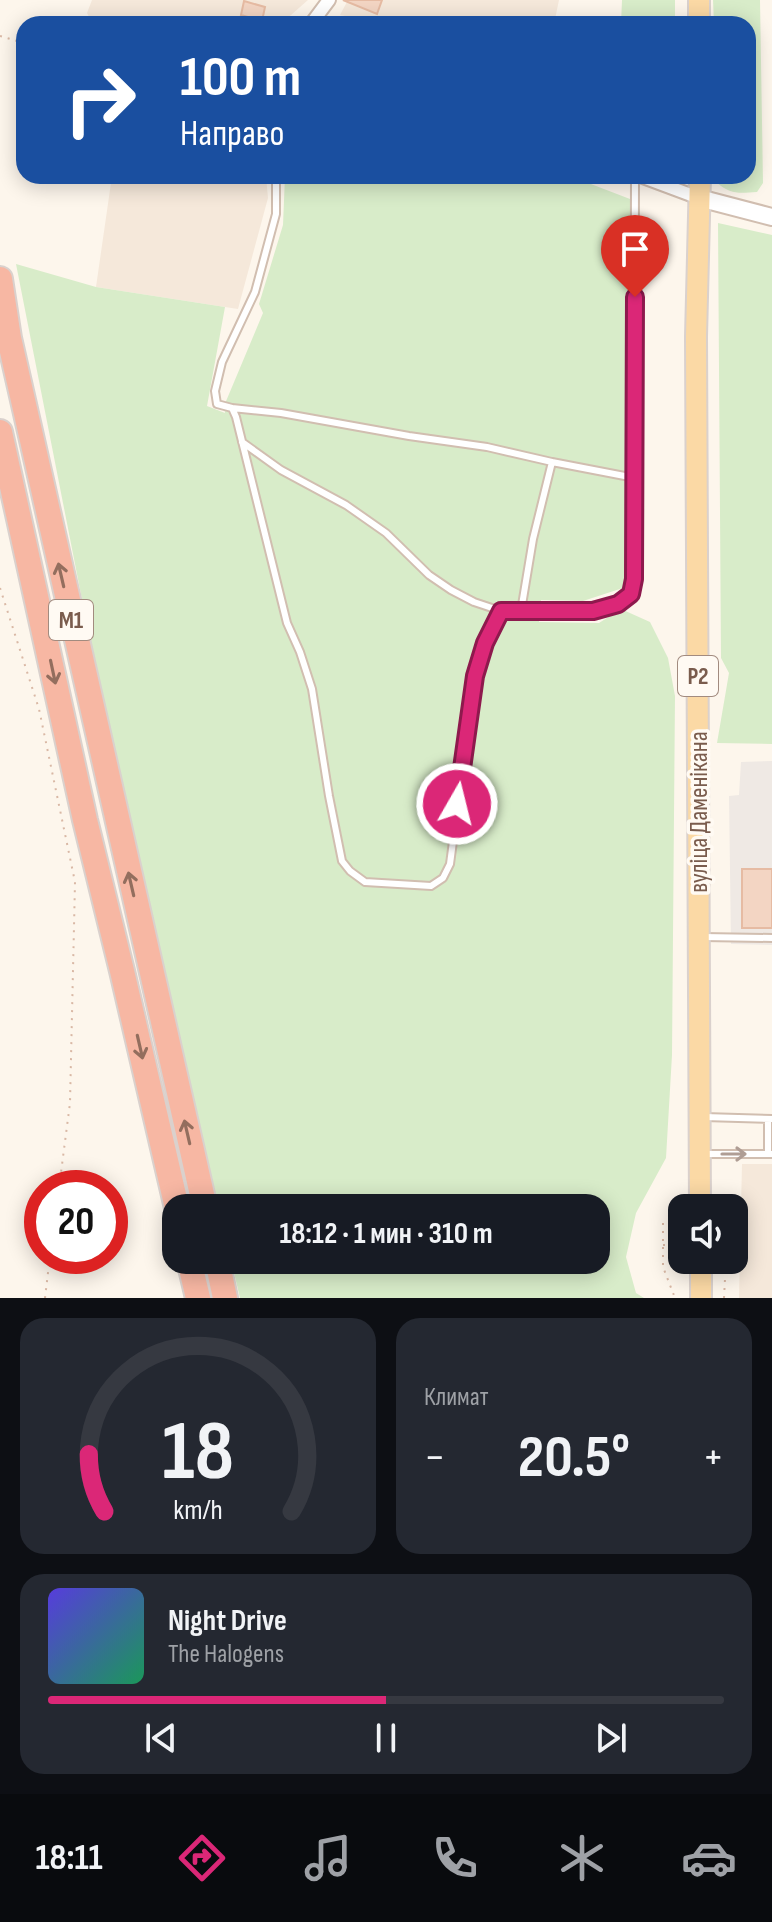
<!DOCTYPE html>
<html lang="ru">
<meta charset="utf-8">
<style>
body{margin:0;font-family:"Sofia Sans Condensed",sans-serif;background:#242831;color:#f1f3f6;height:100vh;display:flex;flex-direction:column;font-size:30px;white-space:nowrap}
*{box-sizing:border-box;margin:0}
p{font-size:26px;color:#9ea1a6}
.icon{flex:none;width:44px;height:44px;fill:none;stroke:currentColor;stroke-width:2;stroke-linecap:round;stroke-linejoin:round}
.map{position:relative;height:1298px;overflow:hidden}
.side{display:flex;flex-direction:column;gap:20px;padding:20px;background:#0d0f14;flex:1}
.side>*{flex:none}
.guide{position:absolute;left:16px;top:16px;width:740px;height:168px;border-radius:24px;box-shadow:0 4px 20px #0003;background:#1a4fa0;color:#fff;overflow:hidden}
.fabs{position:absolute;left:668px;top:1194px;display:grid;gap:16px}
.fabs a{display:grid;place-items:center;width:80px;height:80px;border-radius:16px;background:#171b24;box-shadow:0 4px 20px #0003;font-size:40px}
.speed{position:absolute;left:24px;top:1170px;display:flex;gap:16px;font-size:40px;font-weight:700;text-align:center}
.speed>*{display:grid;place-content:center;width:104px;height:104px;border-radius:50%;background:#171b24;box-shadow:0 4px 20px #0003;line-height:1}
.speed .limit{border:12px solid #d22;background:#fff;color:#111}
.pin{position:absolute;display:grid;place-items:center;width:68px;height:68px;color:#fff;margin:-82px -34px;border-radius:50% 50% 50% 0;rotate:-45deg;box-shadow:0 0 8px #0007}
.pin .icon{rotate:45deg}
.me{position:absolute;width:88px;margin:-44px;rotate:8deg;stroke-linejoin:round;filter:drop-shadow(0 0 6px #0008)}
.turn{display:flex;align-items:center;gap:28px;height:168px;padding:0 32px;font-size:36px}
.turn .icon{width:104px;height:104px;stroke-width:2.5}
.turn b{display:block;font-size:56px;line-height:68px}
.big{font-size:60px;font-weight:700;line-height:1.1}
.side .widget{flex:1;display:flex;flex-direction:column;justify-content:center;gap:12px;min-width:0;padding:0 28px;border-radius:24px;background:#242831}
.side .dial{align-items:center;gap:0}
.dial svg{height:208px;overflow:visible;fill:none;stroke:#363941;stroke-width:7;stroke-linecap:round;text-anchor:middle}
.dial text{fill:#f1f3f6;stroke:none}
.song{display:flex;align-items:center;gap:24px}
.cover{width:96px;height:96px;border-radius:12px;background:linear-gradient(135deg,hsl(250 70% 55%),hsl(150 70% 35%))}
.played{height:8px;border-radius:4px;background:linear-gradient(90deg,#db2777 50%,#363941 50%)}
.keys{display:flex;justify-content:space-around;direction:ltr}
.heat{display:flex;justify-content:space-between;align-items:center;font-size:44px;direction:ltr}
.side .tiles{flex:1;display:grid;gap:20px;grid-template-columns:1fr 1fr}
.widget:last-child{grid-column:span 2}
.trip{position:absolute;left:162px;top:1194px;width:448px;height:80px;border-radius:24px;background:#171b24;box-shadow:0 4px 20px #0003;font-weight:700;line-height:80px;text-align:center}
.menu{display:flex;height:128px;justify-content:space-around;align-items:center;background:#090b0e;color:#9ea1a6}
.menu .icon{width:56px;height:56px}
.menu .on{color:#db2777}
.menu b{font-size:36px;color:#f1f3f6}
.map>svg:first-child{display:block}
</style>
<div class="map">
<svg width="772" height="1298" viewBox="0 0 772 1298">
<rect width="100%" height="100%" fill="#fdf6ec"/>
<path fill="#f5e8da" d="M92 0H308L291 15 278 24H93L87 13Z
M348 0H559L554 24H385L340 15Z
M112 176H266L268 198 238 309 96 287Z
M742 1164H772V1298H739Z"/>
<path fill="#efe9e4" d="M772 761V945L731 944 729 796 739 795 741 762Z"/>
<path fill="#d8ecc9" d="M622 0H675V24H621Z
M713 0H760L763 183 757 192C739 193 731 195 716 182V176H748V24H714Z
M285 176H570L630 199 629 586 583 601 541 600 539 622 599 623 621 609 650 622 668 658 675 696 672 1055 666 1158 636 1213 626 1257 636 1293 644 1298H240L231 1260H596V1208H218L111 747 16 264 96 287 225 307 207 406 225 413 224 406 263 313 259 304 283 225Z
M718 223 772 235V744L717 743 729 673 721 658Z"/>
<path fill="#f3d5c3" stroke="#e6bba3" stroke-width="2" d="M343 0H382L377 14Z
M244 1 265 7 262 21 241 15Z
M742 869H772V928H742Z"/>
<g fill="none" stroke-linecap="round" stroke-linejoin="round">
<g stroke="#d1beb0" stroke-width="10">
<path id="service" d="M276 176V214L255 292 222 362 215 391 217 404 232 408 236 417 287 623 300 652 312 689 329 796 342 861 350 871 365 882 431 886 443 878 450 864 475 676 485 643 501 611C542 611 597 620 631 594L634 579 635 176
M232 408 281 413 409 436 487 447 552 462
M242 442 281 470 346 505 386 533 429 575 451 590 474 602 501 611
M521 611 533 539 552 462 635 478
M703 937 772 938
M704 1117 772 1119
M768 1119V1154
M704 1154H772"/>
</g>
<g stroke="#d1beb0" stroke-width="16">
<path id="minor" d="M311 24 329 0
M640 176 699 198"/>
</g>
<g stroke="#d1beb0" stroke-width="20">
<path id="tertiary" d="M699 198 772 217"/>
</g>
<g stroke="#dad1cd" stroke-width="24">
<path id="primary" d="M699 0V24
M700 176 696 337 700 1208
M701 1260V1298"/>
</g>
<g stroke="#dad1cd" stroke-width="28">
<path id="motorway" d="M0 279 9 338 205 1208
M0 432 85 820 122 971 177 1208
M189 1260 198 1298
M217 1260 225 1298"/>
</g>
<path stroke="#d9b8a5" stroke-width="2" stroke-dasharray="2 6" stroke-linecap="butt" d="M0 36 24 43
M0 588 39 709 75 882 70 1103 59 1188
M663 1223V1267L675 1298
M663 1245 682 1244
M45 1298 50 1256
M724 1298 726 1260"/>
<use href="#service" stroke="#fff" stroke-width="6"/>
<use href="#minor" stroke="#fff" stroke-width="12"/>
<use href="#tertiary" stroke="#fff" stroke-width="16"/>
<use href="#primary" stroke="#fbd9a5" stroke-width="20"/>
<use href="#motorway" stroke="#f7b7a3" stroke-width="24"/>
</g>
<defs><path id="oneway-shaft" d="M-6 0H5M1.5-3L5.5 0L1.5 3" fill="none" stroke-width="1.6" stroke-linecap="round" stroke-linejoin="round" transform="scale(2)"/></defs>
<g stroke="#936e5e">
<use href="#oneway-shaft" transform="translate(61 575) rotate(-103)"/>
<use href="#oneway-shaft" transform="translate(53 672) rotate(78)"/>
<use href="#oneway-shaft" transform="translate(131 884) rotate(-103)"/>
<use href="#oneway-shaft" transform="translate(140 1047) rotate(77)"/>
<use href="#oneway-shaft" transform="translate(187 1132) rotate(-103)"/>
</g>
<use stroke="#af9d94" href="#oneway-shaft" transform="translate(734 1154)"/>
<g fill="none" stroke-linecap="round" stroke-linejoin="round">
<g stroke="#8e194d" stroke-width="20">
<path id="route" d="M457 804 475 676 485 643 501 611H593L618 604 631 594 634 579 635 297"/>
</g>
<use href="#route" stroke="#db2777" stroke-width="14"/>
</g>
<g text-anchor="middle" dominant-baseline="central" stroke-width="7" stroke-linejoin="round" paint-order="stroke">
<g fill="#fffaf3" stroke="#a28b7f" stroke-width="2">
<rect x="49" y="600" width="44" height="40" rx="6"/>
<rect x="678" y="656" width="40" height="40" rx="6"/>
</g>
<g font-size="24" font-weight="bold" fill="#7a5c4d">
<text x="71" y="620">М1</text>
<text x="698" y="676">Р2</text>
</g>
<g font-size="26" fill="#7a5c4d" stroke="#fffaf3">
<text transform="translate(699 812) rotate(-90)">вуліца Даменікана</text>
</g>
</g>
</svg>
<div class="fabs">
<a><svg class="icon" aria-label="sound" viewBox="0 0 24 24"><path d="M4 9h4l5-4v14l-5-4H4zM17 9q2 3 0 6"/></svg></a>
</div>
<div class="speed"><div class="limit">20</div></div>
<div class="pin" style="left:635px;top:297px;background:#d93025"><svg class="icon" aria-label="arrive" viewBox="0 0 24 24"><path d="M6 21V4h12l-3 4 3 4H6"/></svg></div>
<svg class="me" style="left:457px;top:804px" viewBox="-20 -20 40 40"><circle r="17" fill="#db2777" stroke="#fff" stroke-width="3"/><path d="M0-11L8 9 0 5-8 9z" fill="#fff"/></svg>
<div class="trip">18:12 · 1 мин · 310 m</div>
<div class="guide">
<div class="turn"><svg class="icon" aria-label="right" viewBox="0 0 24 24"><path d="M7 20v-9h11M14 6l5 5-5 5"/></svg><div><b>100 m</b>Направо</div></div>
</div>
</div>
<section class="side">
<div class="tiles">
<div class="widget dial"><svg viewBox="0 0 100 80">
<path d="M14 69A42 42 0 1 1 86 69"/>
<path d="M14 69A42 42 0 0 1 8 47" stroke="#db2777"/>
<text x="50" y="56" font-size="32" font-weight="700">18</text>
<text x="50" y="72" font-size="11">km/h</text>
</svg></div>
<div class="widget"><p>Климат</p>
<div class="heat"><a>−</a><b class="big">20.5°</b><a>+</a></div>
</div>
<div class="widget">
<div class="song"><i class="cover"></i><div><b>Night Drive</b><p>The Halogens</p></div></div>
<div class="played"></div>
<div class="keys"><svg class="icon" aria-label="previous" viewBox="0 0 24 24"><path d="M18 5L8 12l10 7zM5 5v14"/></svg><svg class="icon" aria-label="pause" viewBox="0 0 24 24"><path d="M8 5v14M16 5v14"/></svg><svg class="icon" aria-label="next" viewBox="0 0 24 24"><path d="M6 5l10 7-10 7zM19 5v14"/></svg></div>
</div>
</div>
</section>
<nav class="menu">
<b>18:11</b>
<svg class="icon on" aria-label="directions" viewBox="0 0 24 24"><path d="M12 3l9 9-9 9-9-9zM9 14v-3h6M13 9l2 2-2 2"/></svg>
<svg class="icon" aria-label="music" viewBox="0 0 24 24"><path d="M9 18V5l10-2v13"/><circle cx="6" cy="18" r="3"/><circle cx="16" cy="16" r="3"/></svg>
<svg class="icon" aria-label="phone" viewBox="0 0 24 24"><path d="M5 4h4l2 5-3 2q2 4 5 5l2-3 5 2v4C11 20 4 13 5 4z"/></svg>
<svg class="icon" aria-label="climate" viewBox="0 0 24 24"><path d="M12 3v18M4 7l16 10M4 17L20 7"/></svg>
<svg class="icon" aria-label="car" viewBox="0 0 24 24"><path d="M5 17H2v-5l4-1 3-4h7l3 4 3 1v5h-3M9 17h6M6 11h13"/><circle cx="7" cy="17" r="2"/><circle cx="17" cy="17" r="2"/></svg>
</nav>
